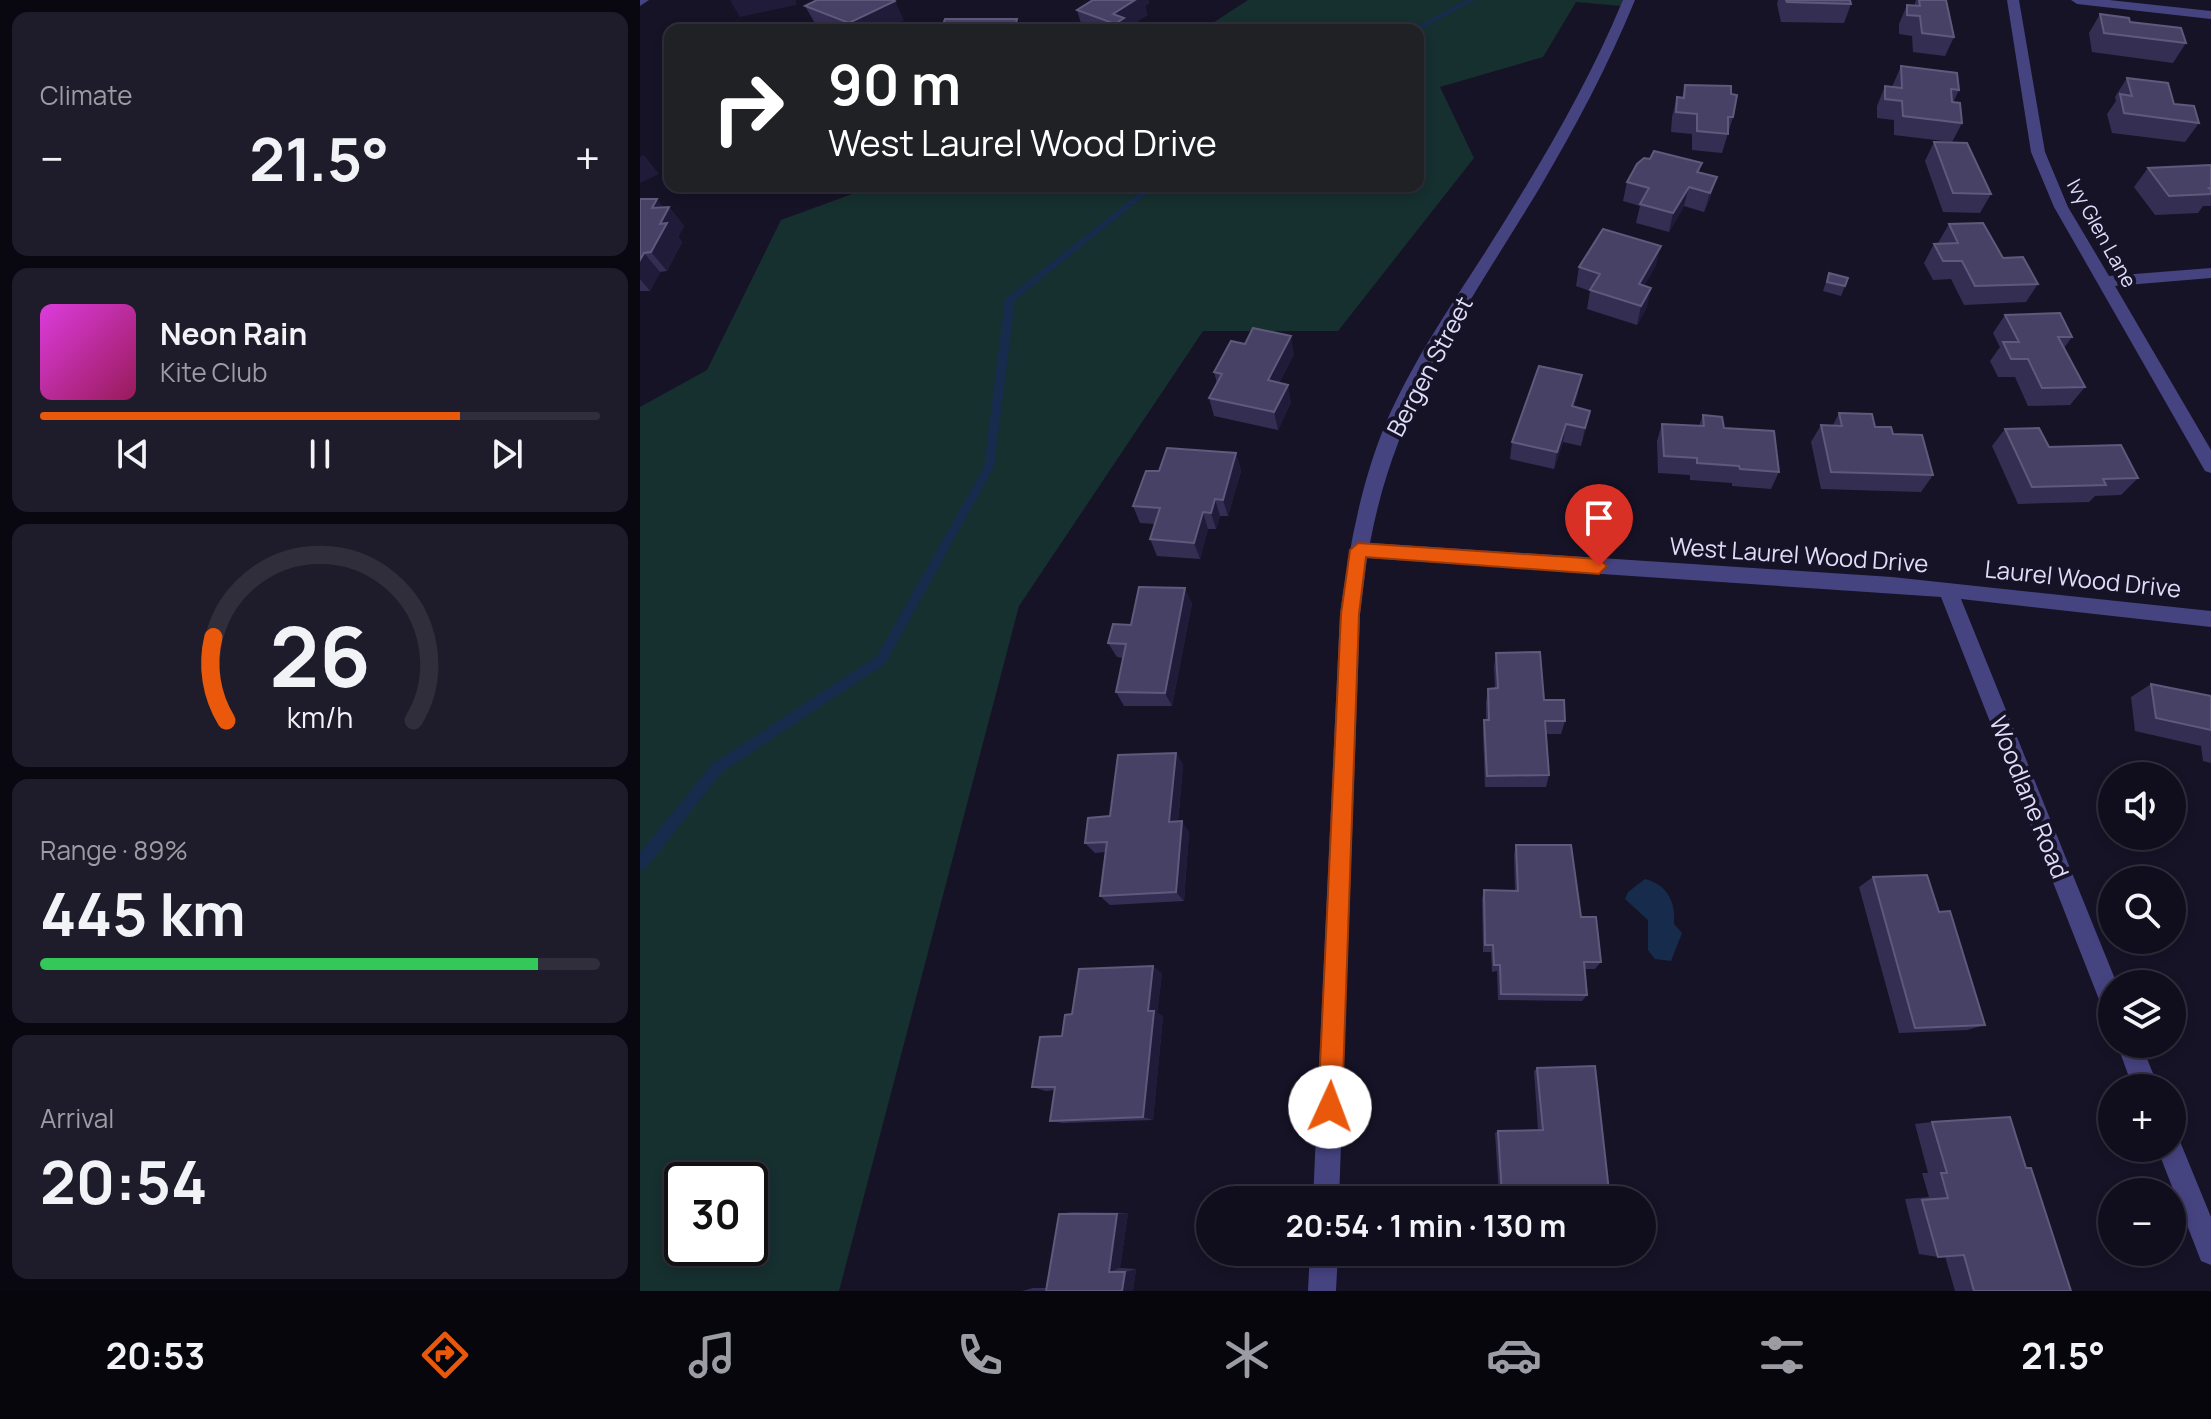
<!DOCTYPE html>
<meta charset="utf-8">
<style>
body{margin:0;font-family:Manrope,sans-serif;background:#1e1c2a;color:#f1f3f6;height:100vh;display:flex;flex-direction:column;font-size:30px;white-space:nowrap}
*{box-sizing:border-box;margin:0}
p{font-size:26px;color:#9c9ca4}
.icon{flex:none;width:44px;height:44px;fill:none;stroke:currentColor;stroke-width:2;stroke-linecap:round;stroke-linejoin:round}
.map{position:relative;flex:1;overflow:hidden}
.drawer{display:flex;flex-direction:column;gap:12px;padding:12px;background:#090810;width:640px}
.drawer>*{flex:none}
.hud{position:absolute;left:24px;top:24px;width:760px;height:168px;border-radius:16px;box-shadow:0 4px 12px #0003,0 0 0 2px #302e3b;background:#202124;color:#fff;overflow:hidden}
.tools{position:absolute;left:1458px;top:762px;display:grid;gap:16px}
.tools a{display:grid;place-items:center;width:88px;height:88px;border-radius:50%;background:#100e1d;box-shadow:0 4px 12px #0003,0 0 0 2px #302e3b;font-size:40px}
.speed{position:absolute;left:24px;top:1162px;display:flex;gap:16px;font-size:40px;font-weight:700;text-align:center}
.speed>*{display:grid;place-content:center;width:104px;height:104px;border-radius:50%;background:#100e1d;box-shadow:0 4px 12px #0003,0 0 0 2px #302e3b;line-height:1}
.speed .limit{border:4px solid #111;border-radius:12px;background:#fff;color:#111}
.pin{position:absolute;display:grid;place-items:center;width:68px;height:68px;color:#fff;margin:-82px -34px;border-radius:50% 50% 50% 0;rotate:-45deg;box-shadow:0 0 8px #0007}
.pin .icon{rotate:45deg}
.me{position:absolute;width:88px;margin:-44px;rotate:2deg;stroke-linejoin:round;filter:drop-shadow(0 0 6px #0008)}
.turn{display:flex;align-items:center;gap:28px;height:168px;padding:0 32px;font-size:36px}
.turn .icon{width:104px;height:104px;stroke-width:2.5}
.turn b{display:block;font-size:56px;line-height:68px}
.big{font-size:60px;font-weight:700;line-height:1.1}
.drawer .widget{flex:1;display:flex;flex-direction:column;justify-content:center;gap:12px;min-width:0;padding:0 28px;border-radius:16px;background:#1e1c2a}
.drawer .dial{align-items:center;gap:0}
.dial svg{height:208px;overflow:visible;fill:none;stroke:#302e3b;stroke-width:7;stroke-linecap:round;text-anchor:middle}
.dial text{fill:#f1f3f6;stroke:none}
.song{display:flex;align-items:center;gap:24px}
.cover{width:96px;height:96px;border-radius:12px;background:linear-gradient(135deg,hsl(300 70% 55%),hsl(330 70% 35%))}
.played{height:8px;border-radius:4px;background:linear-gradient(90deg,#ea580c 75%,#302e3b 75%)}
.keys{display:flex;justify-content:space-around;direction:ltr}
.heat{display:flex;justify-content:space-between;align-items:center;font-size:44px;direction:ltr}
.charge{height:12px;border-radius:6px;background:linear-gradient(90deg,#34c759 89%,#302e3b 0)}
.trip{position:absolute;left:556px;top:1186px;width:460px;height:80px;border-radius:40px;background:#100e1d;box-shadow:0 4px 12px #0003,0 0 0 2px #302e3b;font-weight:700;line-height:80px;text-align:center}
.tabs{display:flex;height:128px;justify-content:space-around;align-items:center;background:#06060c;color:#9c9ca4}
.tabs .icon{width:56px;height:56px}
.tabs .active{color:#ea580c}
.tabs b{font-size:36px;color:#f1f3f6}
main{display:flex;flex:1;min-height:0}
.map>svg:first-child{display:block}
</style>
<main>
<section class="drawer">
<div class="widget"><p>Climate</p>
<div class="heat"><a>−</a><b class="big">21.5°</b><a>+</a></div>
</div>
<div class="widget">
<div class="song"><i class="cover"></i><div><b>Neon Rain</b><p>Kite Club</p></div></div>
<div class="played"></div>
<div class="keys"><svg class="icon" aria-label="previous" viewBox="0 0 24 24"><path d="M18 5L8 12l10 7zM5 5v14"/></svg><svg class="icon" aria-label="pause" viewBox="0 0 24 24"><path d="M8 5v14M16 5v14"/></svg><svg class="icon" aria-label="next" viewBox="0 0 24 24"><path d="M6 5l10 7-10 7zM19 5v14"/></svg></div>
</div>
<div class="widget dial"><svg viewBox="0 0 100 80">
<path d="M14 69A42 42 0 1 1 86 69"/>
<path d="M14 69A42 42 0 0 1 9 37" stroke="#ea580c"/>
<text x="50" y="56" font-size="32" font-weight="700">26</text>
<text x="50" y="72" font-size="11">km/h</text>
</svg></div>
<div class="widget"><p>Range · 89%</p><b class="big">445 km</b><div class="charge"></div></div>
<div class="widget"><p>Arrival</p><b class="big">20:54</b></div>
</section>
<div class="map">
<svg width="1571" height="1291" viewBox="0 0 1571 1291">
<rect width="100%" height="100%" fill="#161327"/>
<path fill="#16302f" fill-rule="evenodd" d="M608 0H983L982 6 936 2 903 57 800 87 834 158 698 331H563L379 606 199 1291H0V407L67 370 141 220 234 186H778V30H562ZM42 1180H110V1248H42Z"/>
<path fill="#172c4c" d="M1005 879C1028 885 1036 903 1034 924L1042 933 1031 961 1015 959 1008 950V920L985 899 988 892Z"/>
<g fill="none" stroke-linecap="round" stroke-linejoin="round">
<path fill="#172c4c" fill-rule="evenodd" d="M826 0H835L778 31 771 30Z
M508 186H517L375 300 354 467 245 664 82 772 5 869 0 871V853L72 764 237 656 344 467 365 299Z"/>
<path fill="#464381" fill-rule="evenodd" d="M0 0H9L0 6Z
M983 0H995C968 66 935 128 899 189 827 308 756 403 730 543L1252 577 1571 611V627L1321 599 1477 984H1472V1014L1463 1011 1460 1002 1301 597 727 558 720 614 699 1200H673L700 614C709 550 720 486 745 425 771 364 810 307 846 251 897 170 946 89 983 0Z
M1367 0H1379L1405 152 1428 207 1469 276 1571 268V278L1475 286 1571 450V473L1565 471 1414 207 1391 152Z
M1431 0H1469L1571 11V19L1437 4Z
M1477 1044H1501L1519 1088H1493Z
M1532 1136 1539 1139 1571 1217V1265L1561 1261 1517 1148H1532Z
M670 1252H698L696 1291H668Z"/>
</g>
<path fill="#352e53" d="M1138 0H1210L1211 4 1204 23 1141 22 1137 4Z
M1276 0H1306L1314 37 1305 56 1273 52 1272 36 1259 34V24L1267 5 1274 6Z
M509 3 505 6 507 15 487 28V30H443L437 10Z
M165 6 264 20 243 30H187L176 25Z
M1460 14 1490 22 1546 43 1533 63 1452 52 1449 33Z
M1261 66 1319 90 1313 103 1322 123 1312 142 1254 135V120L1237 118V106L1245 86 1252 87Z
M1487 78 1534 104 1559 123 1545 142 1472 133 1467 114 1476 101 1475 97Z
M1045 85 1093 117 1082 153 1052 150V134L1031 132 1032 117 1037 97 1042 98Z
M1294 142 1351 194 1340 213 1303 212 1285 161Z
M1010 159 1062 163 1059 172 1071 196 1064 212 1044 206 1029 232 996 223 1000 206 983 201 987 182Z
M1571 165V206H1563L1558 213 1515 215 1494 187 1508 168Z
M0 199 24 207H29L44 226 38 237 42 242 27 271 20 272 10 291H0Z
M1309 224 1363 258 1398 284 1386 302 1324 305 1311 279 1293 280 1284 263 1294 244 1298 243Z
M1016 265 1004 286 1007 307 997 325 947 309 950 291 936 286 939 267Z
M1189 273 1205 286 1201 296 1183 291Z
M1365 315 1432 337 1424 348 1445 387 1430 405 1388 406 1375 377H1358L1350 361 1360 347 1353 333Z
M654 354 639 383 651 402 638 430 574 416 569 398 577 383 574 372Z
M938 393 934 407 946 428 941 446 923 442 914 469 870 459 872 442Z
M1199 413 1253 434 1293 475 1281 492 1181 489 1171 442 1181 425H1193Z
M1063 415 1084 428 1139 472 1131 489 1092 486V483L1050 480V475L1018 473 1017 441 1022 424 1059 426Z
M1365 429 1409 447 1498 478 1481 495 1455 496 1449 502 1378 504 1352 446Z
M596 453 601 471 588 516H580L576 529H568L560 559 517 556 510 539 515 524 500 523 493 506 519 471Z
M552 603 532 706H484L476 692 483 658 477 657 468 643 491 625Z
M856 653 925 721 921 734H906L909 775 906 787H845L843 733 844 720H846V702L848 689 855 688 854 667Z
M1511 684 1571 696V763L1563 761 1561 746 1495 731 1491 697Z
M536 753 543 765 538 822 549 832 544 901 470 905 460 896 465 852 455 853 445 843Z
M876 845 941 917 961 962 955 969H945L947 995 942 1001 858 1000 857 971 852 972 851 952H843L842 899 844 890 875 891 874 855Z
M1233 877 1299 912 1345 1025 1327 1030 1259 1033 1219 887Z
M522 973 517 1013 523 1016 513 1120 423 1123 410 1121 414 1090 406 1091 392 1087 422 1036Z
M897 1068 970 1200H879V1193L859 1194 855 1133 858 1131 898 1130 894 1071Z
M1292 1122 1386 1168 1431 1291H1315L1305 1256 1298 1257 1279 1254 1265 1199 1289 1197 1282 1173H1288L1275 1124Z
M432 1212 488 1213 480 1268 496 1269 493 1291H382L393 1288H406L419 1214Z"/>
<path fill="#211b3a" d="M90 0H156V5L100 17Z
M494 0H509V3L505 6 507 15 487 28V30H476L473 14Z
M255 1 264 20 243 30H212L209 23Z
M377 19 381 30H374Z
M4 155 19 174 0 183V157Z
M1077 177 1071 196 1064 212 1070 193Z
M1049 187 1044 206 1029 232 1033 213Z
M17 199 27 211 29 207 44 226 38 237 42 242 27 271 11 252 12 208Z
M1021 246 1016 265 995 303 999 284Z
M4 253 20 272 10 291 0 279V260Z
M1011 288 1007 307 997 325 1001 306Z
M651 336 654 354 631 398 628 380Z
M942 375 938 393 929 424 932 406Z
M648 385 651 402 638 430 634 412Z
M950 411 946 428 941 446 945 428Z
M926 424 923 442 914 469 917 452Z
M596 453 601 471 588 516 583 500Z
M575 499 580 516 576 529 571 513Z
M563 512 568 529 560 559 554 543Z
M545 588 552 603 532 706 525 693Z
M536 753 543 765 537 832 529 822Z
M542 821 549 832 544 901 536 892Z
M513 966 522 973 517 1013 523 1016 513 1120 503 1117 508 1011Z
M488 1213 480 1268 469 1272 477 1214Z
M496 1269 493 1291H482L485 1272Z"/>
<path fill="#474165" stroke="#5f597c" stroke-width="2" d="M177 0H254L255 1 209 23 165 6Z
M453 0H495L473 14 484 18 475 24 437 10Z
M1146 0H1210L1211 4 1147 2Z
M1279 0H1306L1314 37 1282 33 1280 16 1267 15V5L1280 6Z
M1460 14 1489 18 1490 22 1541 28 1546 43 1464 33Z
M305 19H377L374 30H301Z
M1261 66 1317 73 1319 90 1311 89 1312 102 1320 103 1322 123 1263 116 1262 101 1245 99V86L1262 88Z
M1487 78 1528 83 1534 104 1554 106 1559 123 1484 113 1480 94 1492 96Z
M1045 85 1091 86V94L1097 95 1093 117H1088V134L1057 131V114L1036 112 1037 97 1044 98Z
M1294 142 1327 143 1351 194 1313 193Z
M1014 151 1062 163 1057 172 1077 177 1070 193 1049 187 1033 213 1000 204 1009 188 987 182 997 164 1004 158 1010 159Z
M1571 165V188H1569L1571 190V194L1529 196 1508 168Z
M0 199H17L12 208 29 207 20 224 27 223 11 252 4 253 0 260Z
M1343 223 1363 258 1383 257 1398 284 1335 286 1322 261H1303L1294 244 1318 243 1309 224Z
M963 229 1021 246 999 284 1011 288 1001 306 950 290 960 274 939 267Z
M1189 273 1208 278 1205 286 1187 282Z
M1420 313 1432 337H1418L1445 387 1402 388 1388 359H1371L1363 342H1379L1365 315Z
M613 328 651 336 628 380 648 385 634 412 569 398 582 374 574 372 591 341 605 344Z
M899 366 942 375 932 406 950 411 945 428 926 424 917 452 872 442Z
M1199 413 1232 414 1235 427H1251L1253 434 1282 435 1293 475 1191 472 1181 425 1202 426Z
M1063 415 1082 417 1084 428 1134 431 1139 472 1100 469 1099 466 1057 463V458L1024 456 1022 424 1064 426Z
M1399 428 1409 447 1481 445 1498 478 1463 479 1466 485 1392 487 1365 429Z
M527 448 596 453 583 500 575 499 571 513 563 512 554 543 510 539 520 508 493 506 506 471H519Z
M499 587 545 588 525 693 476 692 486 644 468 643 473 624 491 625Z
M900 652 904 700H924L925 721H905L909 775 847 776 844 720H849L848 689 858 688 856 653Z
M1511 684 1571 696V730L1516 718Z
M536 753 529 822 542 821 536 892 460 896 467 842 445 843 448 818 470 816 478 755Z
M876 845H931L941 917H956L961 962H944L947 995 861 994 860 965H854L853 945H845L844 890 878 891Z
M1287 875 1299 912 1310 911 1345 1025 1275 1028 1233 877Z
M513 966 508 1011H514L503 1117 410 1121 415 1087H392L400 1037 422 1036 425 1015 432 1014 439 969Z
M955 1066 970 1200H883L882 1193 862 1194 858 1131 903 1130 897 1068Z
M1370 1117 1386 1168H1391L1431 1291H1334L1324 1255 1298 1257 1282 1200 1308 1198 1301 1173H1307L1292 1122Z
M419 1214H477L469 1272H485L482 1291H406Z
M886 1252H976L977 1256 887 1260Z"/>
<path fill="#ea580c" stroke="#983908" stroke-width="2" d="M718 543 959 559 967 566 959 574 726 557 719 614 702 1107 698 1116 690 1119 682 1116 678 1107 701 614 710 550Z"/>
<g text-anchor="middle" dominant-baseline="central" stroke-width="8" stroke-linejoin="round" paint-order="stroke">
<g font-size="20" fill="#e0ddfb" stroke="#161327">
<text transform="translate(1462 233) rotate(61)">Ivy Glen Lane</text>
</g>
<g font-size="24" fill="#e0ddfb" stroke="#161327">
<text transform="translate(789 366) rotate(-62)">Bergen Street</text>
<text transform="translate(1159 554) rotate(4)">West Laurel Wood Drive</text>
<text transform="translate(1443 578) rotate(6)">Laurel Wood Drive</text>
<text transform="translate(1390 797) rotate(68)">Woodlane Road</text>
</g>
</g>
</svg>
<div class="tools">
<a><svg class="icon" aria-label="sound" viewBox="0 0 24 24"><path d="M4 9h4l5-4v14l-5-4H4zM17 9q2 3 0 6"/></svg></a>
<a><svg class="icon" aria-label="search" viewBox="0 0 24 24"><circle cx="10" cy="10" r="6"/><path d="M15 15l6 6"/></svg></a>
<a><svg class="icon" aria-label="layers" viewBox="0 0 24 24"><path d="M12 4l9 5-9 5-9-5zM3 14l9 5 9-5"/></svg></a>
<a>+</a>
<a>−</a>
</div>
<div class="speed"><div class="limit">30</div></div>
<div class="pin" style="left:959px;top:566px;background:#d93025"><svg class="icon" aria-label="arrive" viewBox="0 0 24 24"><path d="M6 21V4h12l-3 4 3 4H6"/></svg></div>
<svg class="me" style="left:690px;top:1107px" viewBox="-20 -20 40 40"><circle r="19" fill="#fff"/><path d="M0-13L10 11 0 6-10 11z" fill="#ea580c"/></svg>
<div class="trip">20:54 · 1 min · 130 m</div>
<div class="hud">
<div class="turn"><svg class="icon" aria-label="right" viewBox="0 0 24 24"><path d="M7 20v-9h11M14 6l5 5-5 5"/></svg><div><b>90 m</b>West Laurel Wood Drive</div></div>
</div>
</div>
</main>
<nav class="tabs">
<b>20:53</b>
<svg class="icon active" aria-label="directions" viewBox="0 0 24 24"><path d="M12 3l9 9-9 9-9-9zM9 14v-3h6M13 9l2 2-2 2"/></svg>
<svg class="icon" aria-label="music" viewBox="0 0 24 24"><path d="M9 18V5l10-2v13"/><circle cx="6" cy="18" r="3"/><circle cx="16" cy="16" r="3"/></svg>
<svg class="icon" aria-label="phone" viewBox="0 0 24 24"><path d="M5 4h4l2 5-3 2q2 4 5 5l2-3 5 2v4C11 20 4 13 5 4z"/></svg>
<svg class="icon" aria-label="climate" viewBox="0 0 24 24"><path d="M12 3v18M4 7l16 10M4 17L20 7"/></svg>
<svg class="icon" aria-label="car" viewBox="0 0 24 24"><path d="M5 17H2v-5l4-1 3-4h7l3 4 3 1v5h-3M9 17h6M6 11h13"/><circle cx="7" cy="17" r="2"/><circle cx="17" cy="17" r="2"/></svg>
<svg class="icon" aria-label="filters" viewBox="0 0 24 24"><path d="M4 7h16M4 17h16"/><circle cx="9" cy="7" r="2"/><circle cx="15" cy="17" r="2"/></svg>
<b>21.5°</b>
</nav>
